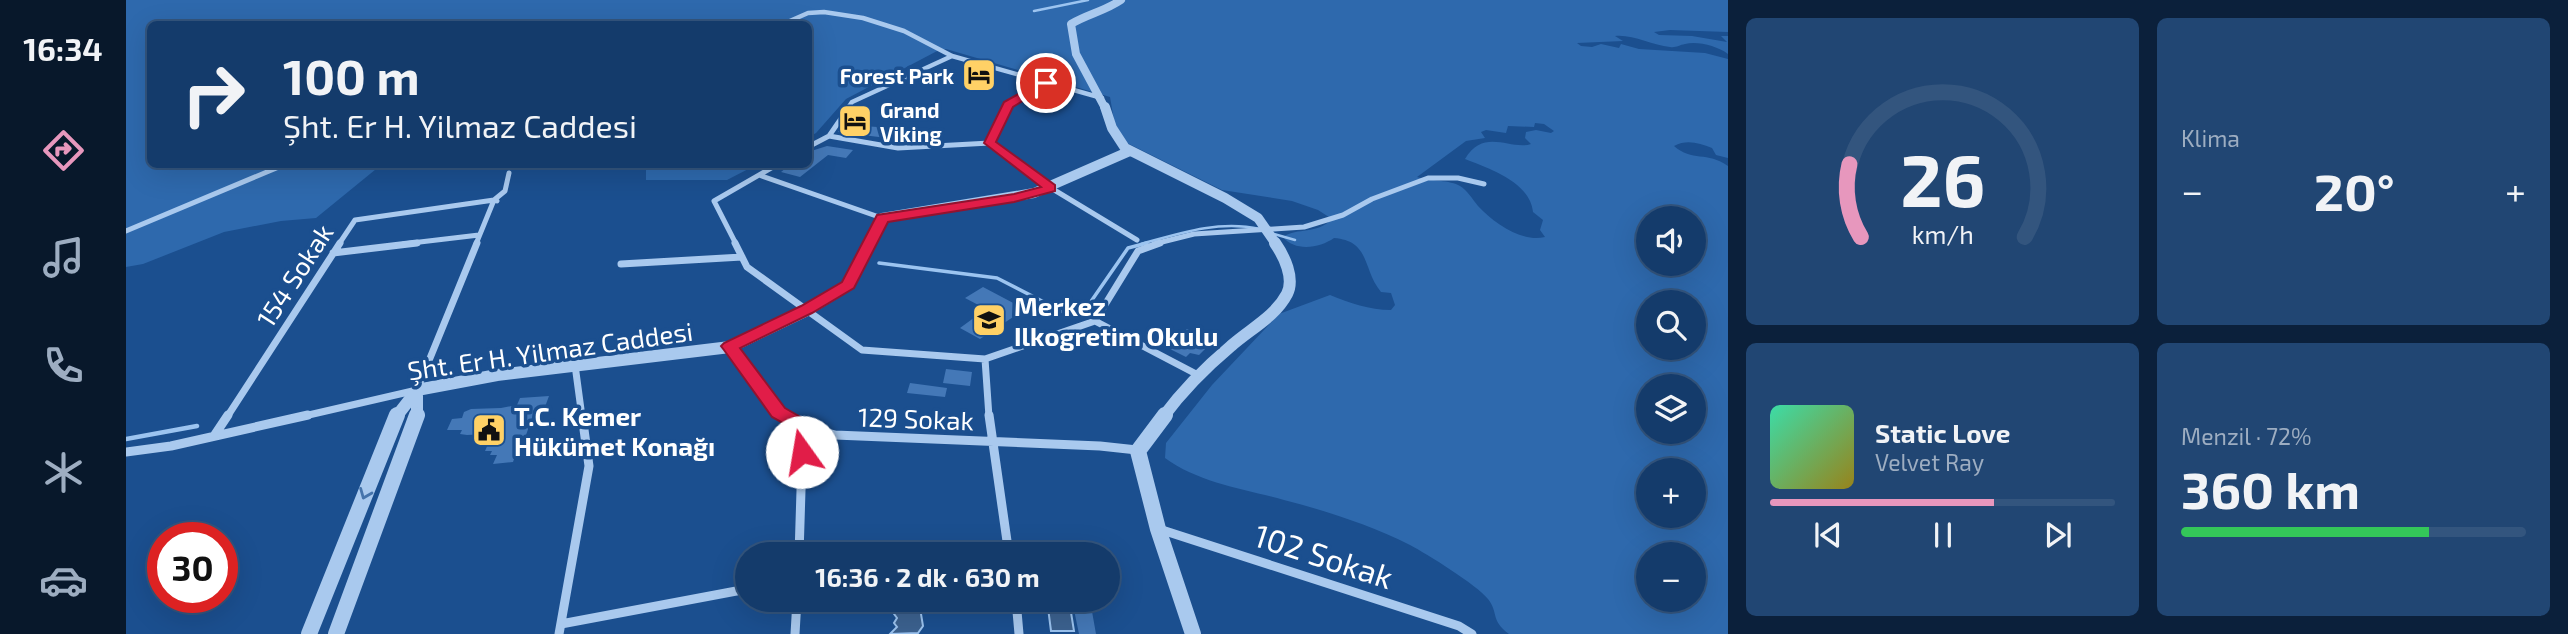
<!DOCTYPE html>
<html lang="tr">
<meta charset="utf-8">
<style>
body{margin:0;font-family:"Exo 2",sans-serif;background:#214673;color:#f1f3f6;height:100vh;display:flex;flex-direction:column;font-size:26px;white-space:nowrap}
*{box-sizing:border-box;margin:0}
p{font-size:23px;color:#9dadc1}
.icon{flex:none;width:38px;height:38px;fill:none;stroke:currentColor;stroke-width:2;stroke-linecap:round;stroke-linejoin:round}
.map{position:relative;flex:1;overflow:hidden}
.sheet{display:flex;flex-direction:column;gap:18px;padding:18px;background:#0b203b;width:840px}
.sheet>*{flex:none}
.banner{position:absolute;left:21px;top:21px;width:665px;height:147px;border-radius:10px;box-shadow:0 7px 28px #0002,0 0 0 2px #33557e;background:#143b6b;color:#f1f3f6;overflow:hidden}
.controls{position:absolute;left:1510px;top:206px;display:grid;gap:14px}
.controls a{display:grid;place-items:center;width:70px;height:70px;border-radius:50%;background:#143b6b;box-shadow:0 7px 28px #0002,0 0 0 2px #33557e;font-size:35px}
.speed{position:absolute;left:21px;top:522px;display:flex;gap:14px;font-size:35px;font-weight:700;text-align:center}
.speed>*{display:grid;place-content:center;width:91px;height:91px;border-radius:50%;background:#143b6b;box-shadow:0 7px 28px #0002,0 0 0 2px #33557e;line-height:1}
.speed .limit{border:10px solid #d22;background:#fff;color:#111}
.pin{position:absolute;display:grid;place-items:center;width:60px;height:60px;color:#fff;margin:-30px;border:4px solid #fff;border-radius:50%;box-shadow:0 2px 7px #0007}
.me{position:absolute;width:77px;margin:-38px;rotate:347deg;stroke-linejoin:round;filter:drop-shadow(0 0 5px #0008)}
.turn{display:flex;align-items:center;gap:24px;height:147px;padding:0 21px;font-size:32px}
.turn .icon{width:91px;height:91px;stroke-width:2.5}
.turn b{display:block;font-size:49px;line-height:60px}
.big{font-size:52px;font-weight:700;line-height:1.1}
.sheet .card{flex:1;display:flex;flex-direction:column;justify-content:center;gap:10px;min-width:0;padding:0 24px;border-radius:10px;background:#214673}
.sheet .dial{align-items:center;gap:0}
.dial svg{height:182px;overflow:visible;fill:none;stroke:#33557e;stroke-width:7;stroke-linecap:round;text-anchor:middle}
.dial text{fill:#f1f3f6;stroke:none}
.song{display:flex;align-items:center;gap:21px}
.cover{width:84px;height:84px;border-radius:10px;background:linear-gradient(135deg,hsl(160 70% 55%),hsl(50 70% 35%))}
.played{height:7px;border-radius:4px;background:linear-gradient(90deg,#e797bd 65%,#33557e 65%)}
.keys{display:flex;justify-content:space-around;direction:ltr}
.heat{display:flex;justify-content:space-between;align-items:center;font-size:38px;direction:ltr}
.charge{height:10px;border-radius:5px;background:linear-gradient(90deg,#34c759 72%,#33557e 0)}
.sheet .tiles{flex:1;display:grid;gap:18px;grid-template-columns:repeat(2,1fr)}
.trip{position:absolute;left:609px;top:542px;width:385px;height:70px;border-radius:35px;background:#143b6b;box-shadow:0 7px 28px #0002,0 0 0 2px #33557e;font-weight:700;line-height:70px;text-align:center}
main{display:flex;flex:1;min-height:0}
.menu{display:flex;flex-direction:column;width:126px;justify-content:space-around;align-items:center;background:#08182b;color:#9dadc1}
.menu .icon{width:49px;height:49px}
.menu .selected{color:#e797bd}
.menu b{font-size:32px;color:#f1f3f6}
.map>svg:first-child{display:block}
</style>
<main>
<nav class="menu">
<b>16:34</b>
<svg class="icon selected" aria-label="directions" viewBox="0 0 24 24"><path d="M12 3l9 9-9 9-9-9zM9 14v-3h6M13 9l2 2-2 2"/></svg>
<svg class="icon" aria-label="music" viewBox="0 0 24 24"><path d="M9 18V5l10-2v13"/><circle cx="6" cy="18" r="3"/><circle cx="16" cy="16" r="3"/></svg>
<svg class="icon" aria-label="phone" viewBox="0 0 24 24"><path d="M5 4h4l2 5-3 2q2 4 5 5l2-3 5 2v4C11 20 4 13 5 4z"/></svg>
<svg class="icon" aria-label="climate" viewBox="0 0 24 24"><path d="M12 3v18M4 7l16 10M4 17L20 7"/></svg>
<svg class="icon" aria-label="car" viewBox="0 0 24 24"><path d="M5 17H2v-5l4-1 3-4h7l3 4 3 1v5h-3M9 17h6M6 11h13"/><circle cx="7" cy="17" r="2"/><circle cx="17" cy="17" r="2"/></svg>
</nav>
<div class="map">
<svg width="1602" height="634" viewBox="0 0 1602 634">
<rect width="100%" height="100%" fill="#1b4f8f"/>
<path fill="#2e69ad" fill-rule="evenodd" d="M0 0H1602V32L1544 30 1528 32 1533 35 1566 36 1601 42 1595 36H1602V54C1591 46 1572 41 1559 44 1553 45 1550 48 1544 47 1526 45 1506 34 1489 36L1497 41 1451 43 1455 46 1466 47 1475 44 1493 48 1495 44 1513 49 1579 53 1602 59V158L1590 155 1586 148C1573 143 1561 139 1548 146 1566 162 1581 151 1602 166V634H1383C1364 620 1373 613 1362 599 1351 585 1301 554 1284 545 1244 525 1201 511 1158 500 1119 489 1073 483 1039 458L1040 443 1086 385 1153 314 1204 295C1224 303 1243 310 1265 310L1269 305 1265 293 1255 292C1236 269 1245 241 1208 238 1194 248 1169 252 1157 237 1172 227 1190 235 1206 219L1192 210 1166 201 1096 190 1001 143 989 126 984 97 820 49 813 50 720 99 690 133 683 137 682 24H24V164L255 165 190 218 155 221 98 232 17 264 0 267ZM1409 123 1418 124 1428 131 1425 133 1410 130 1400 132 1399 138 1405 144C1385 151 1358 127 1339 159 1364 169 1404 182 1407 212L1417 220 1414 230 1419 237C1396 243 1368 223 1352 206 1347 200 1341 190 1334 186 1325 180 1303 181 1291 177L1340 141 1359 138 1355 132 1360 130 1380 133 1382 126 1408 127ZM1522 219H1568V264H1522ZM1522 303H1568V348H1522ZM1522 387H1568V432H1522ZM1522 471H1568V516H1522ZM1522 555H1568V600H1522Z
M520 165V164L630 165 601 180H520Z"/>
<path fill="#3c6290" stroke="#9cc4f0" stroke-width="2" d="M765 600H796L798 608 795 614 797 626 792 633 764 634 771 627 768 623 771 618 763 607Z
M921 600H943L948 631H925Z"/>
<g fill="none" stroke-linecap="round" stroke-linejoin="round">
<path stroke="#9cc4f0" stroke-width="2.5" d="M908 11 962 0
M1148 234 1169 240
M1015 244C1054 233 1093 220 1134 229"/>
<path stroke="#9cc4f0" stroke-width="3.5" d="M753 263 871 278 945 316 957 313 1002 248 1021 243"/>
<path stroke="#9cc4f0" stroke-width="4.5" d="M0 439 71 426"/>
</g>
<path fill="#4478b7" d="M725 114 743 116 737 126 766 128 761 138 712 132Z
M701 146 727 150 720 158 702 155 674 177 655 172 665 164H682V152Z
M857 287 893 306V313L854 339 834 328 860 309 839 298Z
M1061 329 1087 341 1073 355 1064 353 1060 357 1026 340 1034 333 1049 340Z
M820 369 846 372 844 386 817 383Z
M784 383 821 388 819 397 781 393Z
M423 396 416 415H407L400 435H404L400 448 395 453H390L387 462 367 464 371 455H364L366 451H359L363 442 356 443 360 434 341 435 334 434 336 430H321L326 419 336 418 338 412 345 409 375 408 391 405 394 398Z
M946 600H964L970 634H953Z"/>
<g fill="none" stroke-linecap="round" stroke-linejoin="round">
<path stroke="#a9c9ee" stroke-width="4.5" d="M657 24 682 13 698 12 737 18 778 31 826 56 976 98
M722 108 726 102 826 56
M880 108 920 83"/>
<path stroke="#a9c9ee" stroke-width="5" d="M881 107 864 143 925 188 1011 240
M703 136 723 107
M682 147 703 136 772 148 864 143
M633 175 756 218
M371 201 368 200 379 191 383 173
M0 231 160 164
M213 244 229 220 368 200
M277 244 353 235
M350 244 368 200
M610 244 588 201 652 164
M1028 244 1068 234 1178 227 1217 215 1246 199 1302 178H1332L1358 184"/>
<path stroke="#a9c9ee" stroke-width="7" d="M609 243 621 267 736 350 859 359 969 321 1012 251 1034 243
M207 253 291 243
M495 264 616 257
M969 321 1074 376
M604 347 653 413 660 417
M859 359 863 417
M449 365 456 417
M101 417 214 243
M174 417 291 390 351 243"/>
<path stroke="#a9c9ee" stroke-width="9" d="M657 415 677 426 709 435 974 446 1011 450
M863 415 883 555
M88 436 102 415
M0 452 45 446 182 415
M1033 529 1333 626 1346 634
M673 555 677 426
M890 600 893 634
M435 624 621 589
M433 634 463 466 456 415
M669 634 671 600"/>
<path stroke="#a9c9ee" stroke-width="8" d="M979 108 950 54 945 24C962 14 979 11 995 0"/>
<path stroke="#a9c9ee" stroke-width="10" d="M979 107 986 128 999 148 1099 198 1132 218 1150 244
M743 244 756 218 908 193 1004 151"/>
<path stroke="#a9c9ee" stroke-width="12" d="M291 390 371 375 604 347 681 310 722 285 744 243
M270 417 291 390
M291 417V390
M1037 417C1057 390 1080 367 1105 346 1124 329 1149 317 1161 294 1169 278 1158 256 1149 243"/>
<path stroke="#a9c9ee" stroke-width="16" d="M1039 415 1012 451 1032 529 1067 634
M183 634 271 415
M210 634 291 415"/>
</g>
<defs><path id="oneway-chevron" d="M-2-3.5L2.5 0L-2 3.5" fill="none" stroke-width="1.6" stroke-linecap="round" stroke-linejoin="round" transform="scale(1.75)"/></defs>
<use stroke="#4674ac" href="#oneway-chevron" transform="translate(239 494) rotate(112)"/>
<path fill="#e11d48" stroke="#92132f" stroke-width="2" d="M916 81 925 83 887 107 870 142 929 185V191L888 202 762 222 728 288 686 313 614 348 659 408 683 422 686 426 685 452 683 457H669L667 452 668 429 646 417 598 350 595 346 598 343 675 306 716 282 751 215 888 194 915 187 858 143 878 102Z"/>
<defs>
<g id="hotel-square" transform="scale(1.75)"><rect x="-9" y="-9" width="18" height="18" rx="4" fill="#ffd166" stroke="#1b4f8f"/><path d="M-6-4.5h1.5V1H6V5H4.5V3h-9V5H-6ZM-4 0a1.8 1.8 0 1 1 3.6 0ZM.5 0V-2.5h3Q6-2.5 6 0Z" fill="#111"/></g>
<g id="school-square" transform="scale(1.75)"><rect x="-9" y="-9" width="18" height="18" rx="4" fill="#ffd166" stroke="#1b4f8f"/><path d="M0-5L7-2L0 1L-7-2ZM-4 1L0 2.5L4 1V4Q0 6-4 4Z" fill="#111"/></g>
<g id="civic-square" transform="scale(1.75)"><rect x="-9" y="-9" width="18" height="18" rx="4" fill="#ffd166" stroke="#1b4f8f"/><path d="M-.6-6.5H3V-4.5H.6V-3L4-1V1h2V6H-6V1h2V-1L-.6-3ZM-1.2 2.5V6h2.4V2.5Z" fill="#111"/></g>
</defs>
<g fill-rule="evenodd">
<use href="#hotel-square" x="853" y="75"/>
<use href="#hotel-square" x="729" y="121"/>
<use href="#school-square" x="863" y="320"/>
<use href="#civic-square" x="363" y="430"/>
</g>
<g text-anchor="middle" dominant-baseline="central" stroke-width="7" stroke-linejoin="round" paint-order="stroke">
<g font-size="21" font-weight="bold" fill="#fff" stroke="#1b4f8f" text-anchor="end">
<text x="828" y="75">Forest Park</text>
<text x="754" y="109" text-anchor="start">Grand<tspan x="754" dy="24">Viking</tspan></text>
</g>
<g font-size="26" fill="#fff" stroke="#1b4f8f">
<text transform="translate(168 275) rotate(-57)">154 Sokak</text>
<text transform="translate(424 350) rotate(-8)">Şht. Er H. Yilmaz Caddesi</text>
<text transform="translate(790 418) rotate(2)">129 Sokak</text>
</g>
<g font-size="26" font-weight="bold" fill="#fff" stroke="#1b4f8f" text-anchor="start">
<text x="888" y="305">Merkez<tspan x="888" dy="30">Ilkogretim Okulu</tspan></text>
<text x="388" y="415">T.C. Kemer<tspan x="388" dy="30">Hükümet Konağı</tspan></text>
</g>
<g font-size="32" fill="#fff" stroke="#1b4f8f">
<text transform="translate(1198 555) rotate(18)">102 Sokak</text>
</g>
</g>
</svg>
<div class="controls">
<a><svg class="icon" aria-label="sound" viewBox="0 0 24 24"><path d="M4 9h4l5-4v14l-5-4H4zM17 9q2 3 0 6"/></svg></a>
<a><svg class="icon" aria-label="search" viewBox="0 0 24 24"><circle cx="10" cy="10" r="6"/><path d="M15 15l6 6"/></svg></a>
<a><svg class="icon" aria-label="layers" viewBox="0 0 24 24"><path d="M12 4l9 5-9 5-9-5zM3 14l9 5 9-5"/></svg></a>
<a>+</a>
<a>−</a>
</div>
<div class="speed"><div class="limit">30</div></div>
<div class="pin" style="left:920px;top:83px;background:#d93025"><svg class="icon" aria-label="arrive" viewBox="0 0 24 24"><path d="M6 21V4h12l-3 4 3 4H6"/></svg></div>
<svg class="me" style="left:676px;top:452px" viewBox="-20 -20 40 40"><circle r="19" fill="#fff"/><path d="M0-13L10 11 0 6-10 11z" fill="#e11d48"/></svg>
<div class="trip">16:36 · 2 dk · 630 m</div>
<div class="banner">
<div class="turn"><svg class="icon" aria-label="right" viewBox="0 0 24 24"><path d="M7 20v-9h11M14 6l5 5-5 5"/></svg><div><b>100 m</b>Şht. Er H. Yilmaz Caddesi</div></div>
</div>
</div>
<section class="sheet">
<div class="tiles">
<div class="card dial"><svg viewBox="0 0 100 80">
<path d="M14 69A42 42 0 1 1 86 69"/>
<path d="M14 69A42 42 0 0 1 9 37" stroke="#e797bd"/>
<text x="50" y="56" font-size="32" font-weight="700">26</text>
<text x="50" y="72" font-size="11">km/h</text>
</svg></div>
<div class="card"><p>Klima</p>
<div class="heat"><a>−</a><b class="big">20°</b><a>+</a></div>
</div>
<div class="card">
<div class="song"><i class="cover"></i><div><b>Static Love</b><p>Velvet Ray</p></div></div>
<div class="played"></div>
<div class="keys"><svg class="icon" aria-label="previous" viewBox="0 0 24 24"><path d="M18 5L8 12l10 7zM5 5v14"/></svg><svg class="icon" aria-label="pause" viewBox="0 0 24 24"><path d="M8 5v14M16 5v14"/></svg><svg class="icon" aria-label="next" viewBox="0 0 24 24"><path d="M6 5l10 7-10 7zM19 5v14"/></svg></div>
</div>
<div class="card"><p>Menzil · 72%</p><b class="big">360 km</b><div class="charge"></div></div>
</div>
</section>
</main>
